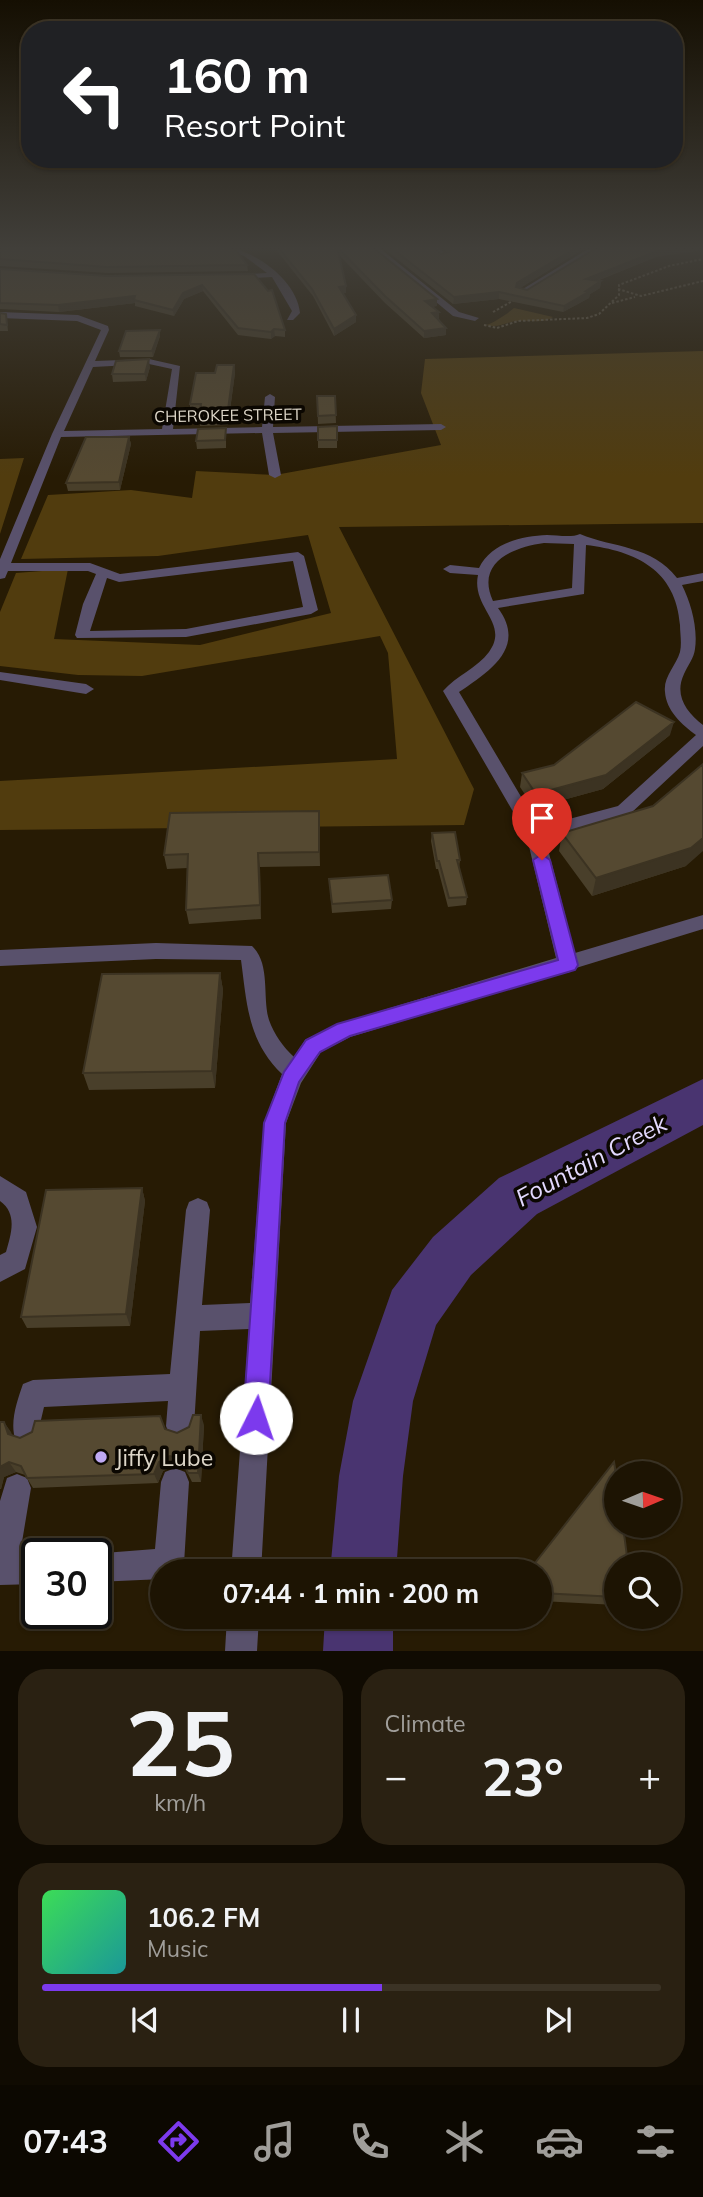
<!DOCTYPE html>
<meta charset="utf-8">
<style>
body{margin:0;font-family:Mulish,sans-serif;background:#2a2112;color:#f1f3f6;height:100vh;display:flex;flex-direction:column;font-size:26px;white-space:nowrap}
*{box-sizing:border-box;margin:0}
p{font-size:23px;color:#a09e9a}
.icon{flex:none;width:38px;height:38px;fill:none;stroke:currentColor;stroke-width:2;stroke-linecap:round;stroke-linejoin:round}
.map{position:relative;height:1651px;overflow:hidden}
.drawer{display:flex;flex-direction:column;gap:18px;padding:18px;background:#100b02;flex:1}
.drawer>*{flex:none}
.banner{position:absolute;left:21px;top:21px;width:662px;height:147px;border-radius:28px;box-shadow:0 2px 5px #0004,0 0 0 2px #3b3325;background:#202124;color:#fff;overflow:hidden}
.needle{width:46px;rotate:88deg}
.tools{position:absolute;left:604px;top:1461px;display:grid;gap:14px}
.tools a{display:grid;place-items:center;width:77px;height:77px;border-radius:50%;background:#1d1403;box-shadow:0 2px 5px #0004,0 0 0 2px #3b3325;font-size:35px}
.speed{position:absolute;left:21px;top:1538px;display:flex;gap:14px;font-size:35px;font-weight:700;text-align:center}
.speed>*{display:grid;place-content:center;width:91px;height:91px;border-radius:50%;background:#1d1403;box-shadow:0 2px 5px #0004,0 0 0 2px #3b3325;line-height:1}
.speed .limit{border:4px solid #111;border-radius:10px;background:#fff;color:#111}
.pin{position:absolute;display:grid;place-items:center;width:60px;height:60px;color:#fff;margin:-72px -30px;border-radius:50% 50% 50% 0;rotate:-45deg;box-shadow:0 0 7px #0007}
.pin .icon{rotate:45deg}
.me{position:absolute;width:77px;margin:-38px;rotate:4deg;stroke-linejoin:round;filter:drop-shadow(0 0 5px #0008)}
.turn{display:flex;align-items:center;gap:24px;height:147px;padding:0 28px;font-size:32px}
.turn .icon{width:91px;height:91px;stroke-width:2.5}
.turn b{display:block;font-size:49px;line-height:60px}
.big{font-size:52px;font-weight:700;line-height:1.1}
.drawer .card{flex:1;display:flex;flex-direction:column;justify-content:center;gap:10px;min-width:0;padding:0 24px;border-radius:28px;background:#2a2112}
.drawer .dial{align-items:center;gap:0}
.dial b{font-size:91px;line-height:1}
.song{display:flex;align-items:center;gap:21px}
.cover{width:84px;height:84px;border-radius:10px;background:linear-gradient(135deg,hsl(130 70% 55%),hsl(180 70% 35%))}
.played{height:7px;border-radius:4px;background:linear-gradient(90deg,#7c3aed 55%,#3b3325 55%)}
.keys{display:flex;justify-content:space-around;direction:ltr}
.heat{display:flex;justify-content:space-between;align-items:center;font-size:38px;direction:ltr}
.drawer .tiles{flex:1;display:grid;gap:18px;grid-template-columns:1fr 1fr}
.card:last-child{grid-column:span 2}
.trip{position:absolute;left:150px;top:1559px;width:402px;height:70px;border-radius:35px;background:#1d1403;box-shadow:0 2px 5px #0004,0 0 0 2px #3b3325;font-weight:700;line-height:70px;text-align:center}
.menu{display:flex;height:112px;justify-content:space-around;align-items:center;background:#0c0801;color:#a09e9a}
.menu .icon{width:49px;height:49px}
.menu .on{color:#7c3aed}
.menu b{font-size:32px;color:#f1f3f6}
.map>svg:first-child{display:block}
</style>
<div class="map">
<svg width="703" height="1651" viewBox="0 0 703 1651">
<rect width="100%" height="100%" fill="#271b04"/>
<path fill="#513c0e" d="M514 308 553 317C543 324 531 320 519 321 507 321 499 329 486 325 494 323 507 314 514 308Z
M703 351V523L339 527 474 789 464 825 0 830V781L397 759 388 653 380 636 142 676 78 675 0 666V612L16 573 68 569 54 639 200 645 331 613 308 535 158 556 21 559 48 495 131 490 192 498 196 471 275 475 441 445 421 393 425 359Z
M24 458 0 534V459Z"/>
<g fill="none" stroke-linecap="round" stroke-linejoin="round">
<path fill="#493470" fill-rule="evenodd" d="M703 1079V1125L537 1214 471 1275 436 1325 413 1401 403 1476 396 1572H330L339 1476 353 1401 392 1290 433 1237 499 1178Z
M325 1617H393V1651H323Z"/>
<path stroke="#6d634f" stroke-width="2" stroke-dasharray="2.5 2" stroke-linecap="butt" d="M618 289 641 296 703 281
M612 303 635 297
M493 312 514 300
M484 325 497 328 518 321 587 318 599 314 619 295V285L669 266 703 259"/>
<path fill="#59516c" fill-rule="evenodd" d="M217 246C250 246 297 279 300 313L293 320H287L292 311 272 277 231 279 234 275 267 273 244 256Z
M368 246H377L459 312 479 318 475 321 453 316Z
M427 246H436L449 256 442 258Z
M606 246H623L593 253 525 294 518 292 588 249Z
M0 312 78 315 108 326 109 330 95 361 149 359 180 366 173 429 262 427 265 397 270 394 275 397 273 427 441 424 446 427 441 430 273 433 281 475 275 478 269 475 262 433 61 437 11 563H90L120 574 298 552 304 556 318 610 311 614 186 637 77 638 75 635 83 604 96 574 88 571H8L5 578 0 579V559L52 434 101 330 77 321 0 318ZM149 364 172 369 162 429 64 431 93 367ZM293 561 303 607 186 629 90 631 107 578 119 582Z
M580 534C613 548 652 545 677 578L703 573V581L682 585C691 603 698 628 695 649 694 658 688 665 684 674 674 695 686 712 703 725V746L630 814 545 838 575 953 703 915V929L576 968 568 973 564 972 350 1037 321 1052 301 1083 286 1123 261 1572H231L249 1329 200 1331 194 1426 190 1436 180 1440 170 1436 166 1426 168 1401 44 1407 36 1441 26 1445 16 1441C9 1424 17 1401 23 1384L33 1380 170 1374 186 1210 189 1202 198 1198 207 1202 210 1210 202 1305 250 1303 264 1123 282 1074C248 1041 247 1005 241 960L156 959 0 966V950L156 943 252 946C271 964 262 997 269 1020 274 1034 283 1047 294 1057L305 1040 337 1024 556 958 526 834 443 691C456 676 477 668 489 652 510 623 471 608 478 575L450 573 443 569 450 565 479 568C491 543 522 536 547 535 557 535 571 538 580 534ZM544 543 574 544 572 588 493 601C475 562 514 547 544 543ZM586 545C636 551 676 570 680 625 680 633 682 643 680 652 676 666 663 677 665 692 666 710 682 725 696 735L618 806 539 827 459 692C490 671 527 647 498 608L584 594Z
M0 672 86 684 94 689 86 694 0 680Z
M0 1176 26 1192 37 1227 25 1269 0 1282V1255L6 1252C11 1234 18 1214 0 1201Z
M175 1468 185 1472 189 1482 184 1564 181 1572H163V1579L96 1582V1554H91L155 1549 161 1482 165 1472Z
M17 1474 27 1478 31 1488 20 1554H37V1584L0 1585V1501L7 1478Z
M227 1617H259L257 1651H225Z"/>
</g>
<path fill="#493f2a" d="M0 246 247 265 248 271 108 273 0 266Z
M273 246H371L437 306 432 307 439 312V319L446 335 424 338 385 303 339 255 346 293H343L356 315V322L334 336 313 296Z
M381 246H432L441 254 448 252 440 246H590H588L520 288 527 290 656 257 597 281H601L600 288 590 294 589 298 563 312 499 299 453 304Z
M0 269 107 276 254 274 285 330V337L275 336 271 339 238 335 203 291 184 299 174 316 135 306V303L59 312 0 309Z
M0 313 7 321 8 331H0Z
M160 330V336L153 357H120L119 351Z
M234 365 235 373 228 425 200 426V412H190V404L215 373Z
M150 367 146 381 113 382 112 374Z
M317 396H335L336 423 318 424Z
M337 426V448H318V427Z
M226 428V448L197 449 196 441Z
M129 437 131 444 120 490 68 491 66 483Z
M670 735 603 789 534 808 520 787 522 773Z
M319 811 320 866 260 867 261 919 189 924 186 910 188 868 167 869 164 855Z
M432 833 460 860 459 868 467 897 466 905 448 907 438 869H436L431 841Z
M562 833 686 866 592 896 559 851Z
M329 879 392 900 391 909 332 913Z
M220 973 223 990 215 1088 89 1090 83 1073Z
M142 1188 145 1201 130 1326 27 1328 21 1317Z
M0 1422H4L12 1435 20 1438 165 1429 177 1433 204 1425 201 1482H192L186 1470 174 1466 163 1471 158 1483 33 1488 25 1475 16 1472 4 1477 1 1489H0Z
M616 1564V1605L541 1601V1572Z"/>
<path fill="#3c3322" d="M579 246H590H588L517 290V283Z
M689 246H703V250L656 257 585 285 586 279 657 251Z
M601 281 600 288 590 294 589 298 563 312 564 306Z
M202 285 203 291 184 299 174 316 173 310 183 293Z
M346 286V293L339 294V287Z
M499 292V299L453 304 454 297Z
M135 296V303L59 312 58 305Z
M437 299V306L425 307V301Z
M439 312V319L432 313Z
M356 315V322L334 336V329Z
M446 328V335L424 338V331Z
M274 329 275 336 271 339V332Z
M160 330V336L153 357 152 351Z
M149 359 150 367 146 381 145 374Z
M234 365 235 373 228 425 227 417Z
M129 437 131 444 120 490 119 482Z
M674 722 670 735 603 789 534 808 536 794Z
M703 838V851L686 866 592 896 596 878Z
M258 853 260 867 261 919 260 905Z
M220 973 223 990 215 1088 212 1071Z
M142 1188 145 1201 130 1326 126 1314Z
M201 1415 204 1425 201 1482 198 1473Z
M4 1422 11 1432 15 1443 8 1434Z
M170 1456 174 1466 163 1471 158 1483 154 1474 159 1462Z
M9 1462 16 1472 4 1477 1 1489 0 1488V1467Z"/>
<path fill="#554931" stroke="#3c3322" stroke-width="2" d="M0 246H226L236 250 247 265 107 267 0 259Z
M277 246H371L437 299 425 301 439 312 432 313 446 328 424 331 385 296 337 247 346 286 339 287 356 315 334 329 312 289Z
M389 246H432L441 254 452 251 451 248 449 246H579L517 283 516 287 527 290 595 249 609 246H689L657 251 586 279 601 281 586 291H590L564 306 499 292 454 297Z
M0 269 107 276 254 274 268 291 272 290 285 330 274 329 271 332 238 328 202 285 183 293 173 310 134 300 135 296 58 305 0 303Z
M0 313 6 314 7 325 0 324Z
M160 330 152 351H119L126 331Z
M149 359 145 374H112L116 361Z
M217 365H234L227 417 199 418 201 404H190L196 373H215Z
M317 396H335L336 415 318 416Z
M337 426V440H318V427Z
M226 428 225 440 196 441 198 429Z
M86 437H129L119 482 66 483Z
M636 702 674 722 606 775 536 794 522 773 554 765Z
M703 764V838L691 848 596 878 562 833 653 806Z
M319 811V852L258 853 260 905 186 910 188 854 164 855 170 813Z
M455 832 460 860H457L467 897 449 898 439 861H437L432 833Z
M388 875 392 900 332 904 329 879Z
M220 973 212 1071 83 1073 102 974Z
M142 1188 126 1314 21 1317 46 1190Z
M193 1415H201L198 1473H188L182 1460 170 1456 159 1462 154 1474 27 1478 21 1466 9 1462 0 1467V1422H4L8 1434 20 1438 32 1432 35 1421 160 1416 165 1429 177 1433 189 1427Z
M614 1462 616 1474V1526H623L628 1564H616V1597L541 1593V1572H528Z"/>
<linearGradient id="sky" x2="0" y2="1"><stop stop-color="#150f02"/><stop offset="0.52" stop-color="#413f3a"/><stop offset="1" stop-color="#413f3a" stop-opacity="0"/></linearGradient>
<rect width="703" height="477" fill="url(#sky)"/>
<path fill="#7c3aed" stroke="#51269a" stroke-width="2" d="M542 854 550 860 578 965 575 970 350 1036 320 1052 299 1082 285 1123 268 1418 264 1427 256 1431 247 1427 243 1418 264 1123 284 1072 306 1040 337 1024 558 960 533 860Z"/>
<circle fill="#bfa9f4" stroke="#0b0701" stroke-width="2.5" cx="101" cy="1457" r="7"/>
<g text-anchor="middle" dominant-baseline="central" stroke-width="7" stroke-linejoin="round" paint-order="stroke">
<g font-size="16" fill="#ddd6c8" stroke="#0b0701">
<text transform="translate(228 415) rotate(-1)">CHEROKEE STREET</text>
</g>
<g font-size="23" fill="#ddd6c8" stroke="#0b0701" text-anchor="start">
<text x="115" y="1457">Jiffy Lube</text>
</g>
<g font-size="24" font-style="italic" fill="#e3d9fe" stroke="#0b0701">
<text transform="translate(591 1160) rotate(-28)">Fountain Creek</text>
</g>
</g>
</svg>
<div class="tools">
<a><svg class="needle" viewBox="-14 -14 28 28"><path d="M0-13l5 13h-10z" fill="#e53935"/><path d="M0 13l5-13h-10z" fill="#a09e9a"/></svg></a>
<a><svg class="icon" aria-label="search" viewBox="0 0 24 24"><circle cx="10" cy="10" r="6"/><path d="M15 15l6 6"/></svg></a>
</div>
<div class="speed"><div class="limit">30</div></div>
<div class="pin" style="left:542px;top:860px;background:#d93025"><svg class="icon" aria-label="arrive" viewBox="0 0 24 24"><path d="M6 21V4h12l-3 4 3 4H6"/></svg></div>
<svg class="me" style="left:256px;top:1418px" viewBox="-20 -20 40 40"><circle r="19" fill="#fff"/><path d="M0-13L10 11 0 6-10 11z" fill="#7c3aed"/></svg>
<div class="trip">07:44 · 1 min · 200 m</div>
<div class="banner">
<div class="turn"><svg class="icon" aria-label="left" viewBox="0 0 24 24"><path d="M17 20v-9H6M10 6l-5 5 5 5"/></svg><div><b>160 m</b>Resort Point</div></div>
</div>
</div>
<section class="drawer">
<div class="tiles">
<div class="card dial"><b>25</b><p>km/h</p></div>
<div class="card"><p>Climate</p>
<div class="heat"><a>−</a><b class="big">23°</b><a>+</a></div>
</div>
<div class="card">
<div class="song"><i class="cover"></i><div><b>106.2 FM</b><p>Music</p></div></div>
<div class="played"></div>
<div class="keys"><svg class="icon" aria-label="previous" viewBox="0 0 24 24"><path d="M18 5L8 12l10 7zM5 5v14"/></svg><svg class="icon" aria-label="pause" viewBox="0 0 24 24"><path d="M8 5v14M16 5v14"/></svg><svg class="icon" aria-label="next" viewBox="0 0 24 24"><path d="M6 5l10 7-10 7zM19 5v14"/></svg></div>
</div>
</div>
</section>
<nav class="menu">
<b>07:43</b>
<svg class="icon on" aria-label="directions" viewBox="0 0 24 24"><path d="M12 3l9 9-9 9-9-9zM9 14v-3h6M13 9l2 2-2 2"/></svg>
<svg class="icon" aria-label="music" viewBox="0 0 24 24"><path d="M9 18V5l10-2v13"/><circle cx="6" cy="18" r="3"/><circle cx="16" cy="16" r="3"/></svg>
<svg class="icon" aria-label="phone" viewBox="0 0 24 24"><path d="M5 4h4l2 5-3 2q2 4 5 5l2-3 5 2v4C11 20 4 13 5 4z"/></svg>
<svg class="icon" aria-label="climate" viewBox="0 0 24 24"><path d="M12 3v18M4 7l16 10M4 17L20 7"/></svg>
<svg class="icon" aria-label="car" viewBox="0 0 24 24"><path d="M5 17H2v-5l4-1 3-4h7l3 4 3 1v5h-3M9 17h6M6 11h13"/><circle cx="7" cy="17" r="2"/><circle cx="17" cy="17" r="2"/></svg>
<svg class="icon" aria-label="filters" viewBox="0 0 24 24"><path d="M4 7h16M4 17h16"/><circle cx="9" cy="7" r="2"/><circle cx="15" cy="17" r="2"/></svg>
</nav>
